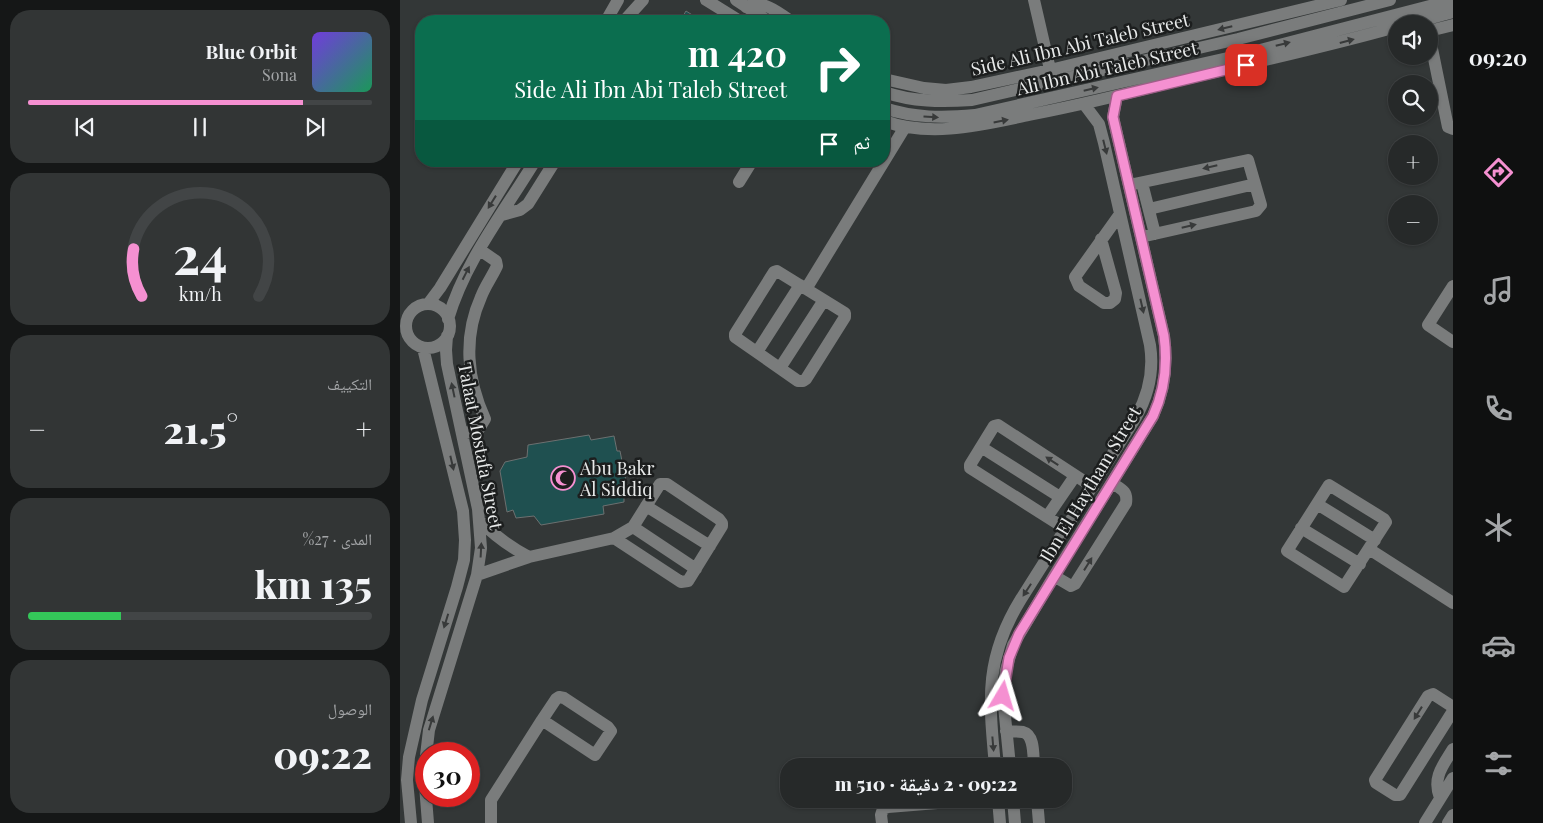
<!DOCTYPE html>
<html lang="ar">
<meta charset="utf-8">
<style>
body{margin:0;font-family:"Playfair Display","Noto Naskh Arabic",serif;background:#323535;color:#f1f3f6;direction:rtl;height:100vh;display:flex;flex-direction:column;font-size:19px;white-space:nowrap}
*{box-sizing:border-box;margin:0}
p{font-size:16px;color:#a4a6a8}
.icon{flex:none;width:28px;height:28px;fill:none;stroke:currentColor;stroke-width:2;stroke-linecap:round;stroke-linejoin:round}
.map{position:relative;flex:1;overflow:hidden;direction:ltr}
.side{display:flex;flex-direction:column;gap:10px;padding:10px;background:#151717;width:400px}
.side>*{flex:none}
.banner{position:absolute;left:15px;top:15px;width:475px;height:152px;border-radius:20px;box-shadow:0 1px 4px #0004,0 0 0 1px #424546;direction:rtl;background:#0b6e4f;color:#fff;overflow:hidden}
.fabs{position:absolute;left:988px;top:15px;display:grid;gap:10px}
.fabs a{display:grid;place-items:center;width:50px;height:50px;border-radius:50%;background:#262929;box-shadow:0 1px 4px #0004,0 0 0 1px #424546;font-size:25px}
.speed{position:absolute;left:15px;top:742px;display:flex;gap:10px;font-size:25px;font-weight:700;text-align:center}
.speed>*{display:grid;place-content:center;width:65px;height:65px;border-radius:50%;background:#262929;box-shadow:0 1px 4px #0004,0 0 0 1px #424546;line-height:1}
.speed .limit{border:8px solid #d22;background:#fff;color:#111}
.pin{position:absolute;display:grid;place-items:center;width:42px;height:42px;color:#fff;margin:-21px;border-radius:10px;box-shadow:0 2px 8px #0006}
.me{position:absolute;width:55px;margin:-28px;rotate:7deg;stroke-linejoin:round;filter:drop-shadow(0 0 4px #0008)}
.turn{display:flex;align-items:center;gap:18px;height:105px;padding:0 20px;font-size:22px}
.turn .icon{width:65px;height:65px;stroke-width:2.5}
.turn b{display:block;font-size:35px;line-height:42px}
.then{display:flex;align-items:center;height:48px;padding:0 20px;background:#0003;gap:10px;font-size:19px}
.big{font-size:38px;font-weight:800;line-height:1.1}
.side .tile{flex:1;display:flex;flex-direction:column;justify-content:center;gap:8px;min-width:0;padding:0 18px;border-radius:20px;background:#323535}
.side .dial{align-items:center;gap:0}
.dial svg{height:130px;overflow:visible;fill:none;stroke:#424546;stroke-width:7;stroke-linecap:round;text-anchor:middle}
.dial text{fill:#f1f3f6;stroke:none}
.song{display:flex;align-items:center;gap:15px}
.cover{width:60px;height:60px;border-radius:8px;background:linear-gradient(135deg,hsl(260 70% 55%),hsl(150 70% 35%))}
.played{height:5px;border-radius:2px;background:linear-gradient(90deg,#f590d1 80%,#424546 80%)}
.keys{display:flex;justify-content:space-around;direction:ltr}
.heat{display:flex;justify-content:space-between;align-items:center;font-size:28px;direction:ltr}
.charge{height:8px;border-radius:4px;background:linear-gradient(90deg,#34c759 27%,#424546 0)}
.trip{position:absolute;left:380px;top:758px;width:292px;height:50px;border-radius:20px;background:#262929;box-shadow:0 1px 4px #0004,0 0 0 1px #424546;font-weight:800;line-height:50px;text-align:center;direction:rtl}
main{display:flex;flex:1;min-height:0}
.dock{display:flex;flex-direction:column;width:90px;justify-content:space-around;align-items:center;background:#0f1010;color:#a4a6a8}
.dock .icon{width:35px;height:35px}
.dock .on{color:#f590d1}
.dock b{font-size:22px;color:#f1f3f6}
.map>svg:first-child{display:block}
</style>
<main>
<nav class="dock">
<b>09:20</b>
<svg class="icon on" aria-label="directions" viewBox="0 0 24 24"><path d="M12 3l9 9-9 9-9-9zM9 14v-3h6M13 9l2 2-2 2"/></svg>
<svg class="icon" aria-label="music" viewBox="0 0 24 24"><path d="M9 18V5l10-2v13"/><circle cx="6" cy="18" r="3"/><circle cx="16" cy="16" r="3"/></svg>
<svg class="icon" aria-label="phone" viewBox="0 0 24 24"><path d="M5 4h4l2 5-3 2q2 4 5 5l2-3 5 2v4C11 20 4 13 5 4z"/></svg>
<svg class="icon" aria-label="climate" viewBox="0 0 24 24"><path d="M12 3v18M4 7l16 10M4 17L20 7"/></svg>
<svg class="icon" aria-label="car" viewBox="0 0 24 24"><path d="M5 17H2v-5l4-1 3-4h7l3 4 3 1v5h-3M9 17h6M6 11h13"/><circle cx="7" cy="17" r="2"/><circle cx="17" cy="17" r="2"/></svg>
<svg class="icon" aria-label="filters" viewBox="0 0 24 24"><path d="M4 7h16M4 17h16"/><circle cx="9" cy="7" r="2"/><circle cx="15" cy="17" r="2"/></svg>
</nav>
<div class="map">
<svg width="1053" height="823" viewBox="0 0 1053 823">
<rect width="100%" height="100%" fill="#333737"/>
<path fill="#1f5050" stroke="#6c7070" d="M286 11 302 21H280Z
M189 435 191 440 214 436 217 451H220L227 486 224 487V502L203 506 204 514 141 525 134 516 116 518 113 510 107 512 100 471 105 462 127 457 128 445Z"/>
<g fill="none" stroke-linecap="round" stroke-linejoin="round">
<path stroke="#7a7c7c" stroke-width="12" d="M306 0 340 21
M336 0 368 21
M634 0 652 78
M346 7C366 0 375 11 391 21
M206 21 218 0
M224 21 243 0
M1009 24 1053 12
M1029 31 1053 25
M1029 34 1048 127 1053 129
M484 79 524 88 546 90 571 87 650 70 941 0
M484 92C513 102 541 102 572 100L838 39 990 0
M484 108C514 118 543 118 575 115L841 55 1053 0
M484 121C531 138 581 125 629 115 680 105 730 93 780 80 852 63 925 47 996 27
M339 182 352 161
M742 183 755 234
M729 185 848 160 861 205 856 211 741 237
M749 209 855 184
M102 215 120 210 128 204 155 161
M701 239 716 293 715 299 710 303H704L679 286 675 277 720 214
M377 271 445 313V317L406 379 403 381H398L335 337V334L374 272Z
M1053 286 1028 325 1053 342
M406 289 505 127
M28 304 40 288 118 161
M6 326a22 22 0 1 1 44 0a22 22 0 1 1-44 0Z
M48 319C65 261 104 212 135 161
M357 352 400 285
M380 368 424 300
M63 434 79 429 85 419C67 380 63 337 81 297 85 286 92 277 97 266L96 261 80 250
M581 447 660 497
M929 485 984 519 986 522 944 587 887 551Z
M917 504 975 540
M246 506 310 546
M647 517 675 476
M80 521C95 536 110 547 129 557
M233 527 296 569
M901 528 960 564
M666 529 570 468V465L594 426 598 425 693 487
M969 549 1053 603
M77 575 129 557 214 538 233 527 260 484H267L319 519 322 523V526L288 581 281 582 214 538
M654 576 671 586 675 584 726 503C728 491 721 489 712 483
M159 697 164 698 208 727 211 731 195 755 142 720 156 699Z
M1053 707 1033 694 1028 696 975 780 976 783 995 795H1000L1053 711
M606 731C611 732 618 731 623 732 635 735 633 756 634 766
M595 766C589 700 584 659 621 599L736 417C749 394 754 371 750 345L704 143 699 124 684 104
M610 766 603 696 606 670 613 645 654 576 753 416C765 390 768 365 764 336L713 117 717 96
M1040 798C1032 778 1043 765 1053 749
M598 799 600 823
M613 799 615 823
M637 799 639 823
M11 823 7 780 9 757 22 700 57 587 64 560 65 540 63 511 23 348
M28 823 24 773 29 730 77 575 81 548 78 509 47 364 46 350 47 336
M91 823V800L142 720
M482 823 481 815 483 809 488 807 587 799
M1025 823 1053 778
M1048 823 1053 815"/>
</g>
<defs><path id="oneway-solid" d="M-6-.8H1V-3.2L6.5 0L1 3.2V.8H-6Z" transform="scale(1.25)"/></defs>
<g fill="#383a3a">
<use href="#oneway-solid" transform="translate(825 28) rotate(166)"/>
<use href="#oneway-solid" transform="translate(947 41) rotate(-15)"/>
<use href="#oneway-solid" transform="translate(883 44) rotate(-14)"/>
<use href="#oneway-solid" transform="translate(691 89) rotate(-13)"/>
<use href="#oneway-solid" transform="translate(531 117) rotate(3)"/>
<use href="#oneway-solid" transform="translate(601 121) rotate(-11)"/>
<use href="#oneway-solid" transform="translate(705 147) rotate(76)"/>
<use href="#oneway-solid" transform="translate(810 167) rotate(167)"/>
<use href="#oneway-solid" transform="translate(92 202) rotate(122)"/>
<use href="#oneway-solid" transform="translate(789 226) rotate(-13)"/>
<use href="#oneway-solid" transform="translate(66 273) rotate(-63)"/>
<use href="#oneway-solid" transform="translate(742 306) rotate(77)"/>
<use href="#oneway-solid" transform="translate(53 390) rotate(-102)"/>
<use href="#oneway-solid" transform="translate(652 461) rotate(-147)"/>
<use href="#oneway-solid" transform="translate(52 463) rotate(77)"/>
<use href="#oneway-solid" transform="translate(81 550) rotate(-87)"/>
<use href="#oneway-solid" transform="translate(688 564) rotate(-58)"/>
<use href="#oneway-solid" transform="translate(627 590) rotate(123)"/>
<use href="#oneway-solid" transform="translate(46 621) rotate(107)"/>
<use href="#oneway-solid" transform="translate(1018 713) rotate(122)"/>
<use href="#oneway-solid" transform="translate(31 723) rotate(-73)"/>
<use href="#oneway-solid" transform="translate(593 744) rotate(85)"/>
</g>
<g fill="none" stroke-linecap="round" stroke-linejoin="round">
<g stroke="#9f5e88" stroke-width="12">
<path id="route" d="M603 696 609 658 619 634 753 416C765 390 768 365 764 336L713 117 717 96 846 65"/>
</g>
<use href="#route" stroke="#f590d1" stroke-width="9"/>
</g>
<defs>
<g id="mosque-ring" transform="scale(1.25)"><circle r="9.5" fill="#1c1e1e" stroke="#f590d1" stroke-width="1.5"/><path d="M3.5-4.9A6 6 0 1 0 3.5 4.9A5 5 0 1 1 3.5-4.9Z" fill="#f590d1"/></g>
</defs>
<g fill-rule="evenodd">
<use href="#mosque-ring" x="163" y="478"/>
</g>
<g text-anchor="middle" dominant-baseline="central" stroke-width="5" stroke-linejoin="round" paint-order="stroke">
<g font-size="18" fill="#e8eaea" stroke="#1c1e1e">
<text transform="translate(680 44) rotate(-13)">Side Ali Ibn Abi Taleb Street</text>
<text transform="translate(707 68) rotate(-13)">Ali Ibn Abi Taleb Street</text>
<text transform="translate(81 446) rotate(79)">Talaat Mostafa Street</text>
<text transform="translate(690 484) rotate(-59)">Ibn El Haytham Street</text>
</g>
<g font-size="18" fill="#e8eaea" stroke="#1c1e1e" text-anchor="start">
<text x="180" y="468">Abu Bakr<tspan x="180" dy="21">Al Siddiq</tspan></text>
</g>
</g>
</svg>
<div class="fabs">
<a><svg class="icon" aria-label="sound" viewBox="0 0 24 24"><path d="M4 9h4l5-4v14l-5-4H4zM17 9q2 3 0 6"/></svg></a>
<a><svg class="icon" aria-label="search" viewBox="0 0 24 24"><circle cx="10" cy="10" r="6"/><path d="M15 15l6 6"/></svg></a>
<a>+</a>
<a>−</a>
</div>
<div class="speed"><div class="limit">30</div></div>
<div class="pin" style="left:846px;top:65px;background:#d93025"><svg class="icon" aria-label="arrive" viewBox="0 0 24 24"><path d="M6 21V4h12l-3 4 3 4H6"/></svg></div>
<svg class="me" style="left:603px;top:696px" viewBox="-20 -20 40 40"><path d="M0-17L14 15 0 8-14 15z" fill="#f590d1" stroke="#fff" stroke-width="4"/></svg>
<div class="trip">09:22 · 2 دقيقة · 510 m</div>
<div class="banner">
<div class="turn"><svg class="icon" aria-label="right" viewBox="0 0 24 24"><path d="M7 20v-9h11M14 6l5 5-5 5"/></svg><div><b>420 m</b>Side Ali Ibn Abi Taleb Street</div></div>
<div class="then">ثم<svg class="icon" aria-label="arrive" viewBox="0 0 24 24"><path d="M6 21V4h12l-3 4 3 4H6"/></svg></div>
</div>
</div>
<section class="side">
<div class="tile">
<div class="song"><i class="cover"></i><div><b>Blue Orbit</b><p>Sona</p></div></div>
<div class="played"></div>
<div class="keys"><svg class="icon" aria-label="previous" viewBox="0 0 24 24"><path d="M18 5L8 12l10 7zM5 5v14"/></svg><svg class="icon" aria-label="pause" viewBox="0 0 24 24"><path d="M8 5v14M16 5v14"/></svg><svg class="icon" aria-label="next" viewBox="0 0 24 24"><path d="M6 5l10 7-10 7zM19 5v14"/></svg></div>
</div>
<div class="tile dial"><svg viewBox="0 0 100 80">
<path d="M14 69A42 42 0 1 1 86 69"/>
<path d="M14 69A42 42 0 0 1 9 40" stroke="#f590d1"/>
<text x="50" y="56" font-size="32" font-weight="700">24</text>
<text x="50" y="72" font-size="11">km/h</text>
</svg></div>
<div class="tile"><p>التكييف</p>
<div class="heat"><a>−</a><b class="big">21.5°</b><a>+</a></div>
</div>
<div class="tile"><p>المدى · 27%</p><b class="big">135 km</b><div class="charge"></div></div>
<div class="tile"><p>الوصول</p><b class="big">09:22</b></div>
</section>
</main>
